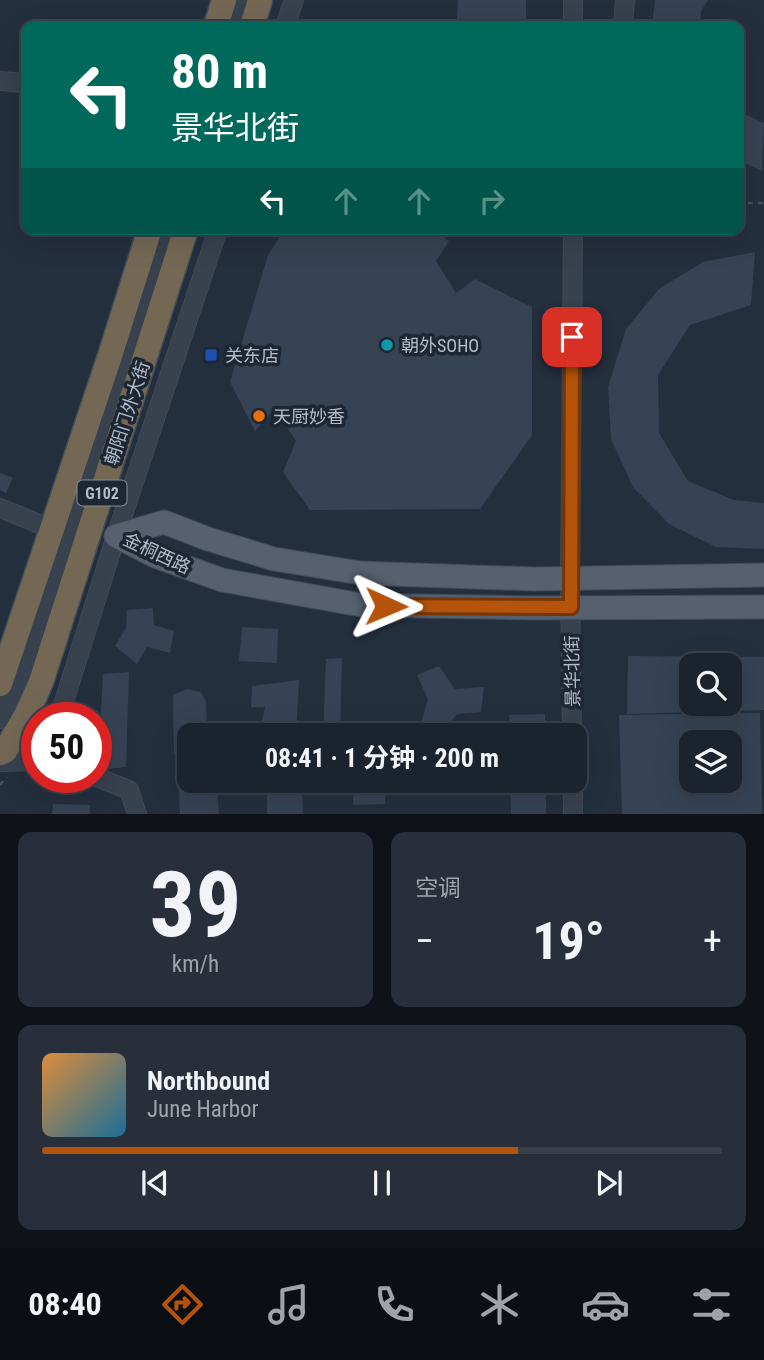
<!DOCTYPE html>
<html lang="zh">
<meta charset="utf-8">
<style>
body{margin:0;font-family:"Roboto Condensed","Noto Sans SC",sans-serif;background:#282f3a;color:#f1f3f6;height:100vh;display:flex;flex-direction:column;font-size:26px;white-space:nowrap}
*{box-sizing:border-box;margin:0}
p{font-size:23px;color:#a0a4aa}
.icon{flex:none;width:38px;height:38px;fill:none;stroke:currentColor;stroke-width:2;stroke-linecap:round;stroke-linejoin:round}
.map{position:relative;height:814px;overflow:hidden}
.details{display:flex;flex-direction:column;gap:18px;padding:18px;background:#0f1319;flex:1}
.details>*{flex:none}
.hud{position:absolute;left:21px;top:21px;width:723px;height:214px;border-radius:14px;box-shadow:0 7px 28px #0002,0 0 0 2px #39404a;background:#00695c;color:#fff;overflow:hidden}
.buttons{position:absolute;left:679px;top:653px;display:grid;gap:14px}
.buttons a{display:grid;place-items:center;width:63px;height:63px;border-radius:14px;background:#1b232e;box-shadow:0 7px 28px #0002,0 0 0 2px #39404a;font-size:35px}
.speed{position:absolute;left:21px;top:702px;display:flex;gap:14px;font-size:35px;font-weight:700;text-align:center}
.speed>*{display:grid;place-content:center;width:91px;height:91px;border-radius:50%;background:#1b232e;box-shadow:0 7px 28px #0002,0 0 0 2px #39404a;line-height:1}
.speed .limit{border:10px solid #d22;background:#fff;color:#111}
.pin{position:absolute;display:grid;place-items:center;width:60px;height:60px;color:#fff;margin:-30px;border-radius:14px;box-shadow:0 4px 10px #0006}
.me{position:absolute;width:77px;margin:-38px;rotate:91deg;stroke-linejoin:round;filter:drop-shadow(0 0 5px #0008)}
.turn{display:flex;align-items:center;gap:24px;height:147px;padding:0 35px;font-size:32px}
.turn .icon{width:91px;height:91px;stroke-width:2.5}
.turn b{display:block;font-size:49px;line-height:60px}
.lanes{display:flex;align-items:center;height:66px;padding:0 35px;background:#0003;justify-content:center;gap:35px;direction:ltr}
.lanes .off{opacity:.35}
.big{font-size:52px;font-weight:700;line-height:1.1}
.details .widget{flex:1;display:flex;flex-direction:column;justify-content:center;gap:10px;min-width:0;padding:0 24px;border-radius:14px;background:#282f3a}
.details .dial{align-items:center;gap:0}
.dial b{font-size:91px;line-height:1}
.song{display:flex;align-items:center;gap:21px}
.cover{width:84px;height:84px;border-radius:10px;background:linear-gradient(135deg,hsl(30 70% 55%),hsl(200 70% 35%))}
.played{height:7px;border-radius:4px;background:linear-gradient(90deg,#b45309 70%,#39404a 70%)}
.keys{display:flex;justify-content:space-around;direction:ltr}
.heat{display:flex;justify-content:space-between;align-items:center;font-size:38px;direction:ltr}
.details .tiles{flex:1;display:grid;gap:18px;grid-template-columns:1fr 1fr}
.widget:last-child{grid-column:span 2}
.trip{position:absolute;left:177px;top:723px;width:410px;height:70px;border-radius:14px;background:#1b232e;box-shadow:0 7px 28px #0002,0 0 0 2px #39404a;font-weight:700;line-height:70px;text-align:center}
.dock{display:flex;height:112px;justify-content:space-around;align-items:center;background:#0b0e12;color:#a0a4aa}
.dock .icon{width:49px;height:49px}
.dock .active{color:#b45309}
.dock b{font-size:32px;color:#f1f3f6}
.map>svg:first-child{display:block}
</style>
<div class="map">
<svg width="764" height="814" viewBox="0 0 764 814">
<rect width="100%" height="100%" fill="#242f3e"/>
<path fill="#364354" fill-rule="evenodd" d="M458 0H526V26H335V20L457 19Z
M655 0H708L701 11 700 26H652Z
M738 111 764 123 762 171 738 160Z
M285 229H433L449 241 436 261 456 293 475 279 532 307V435L480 509 310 510 283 472 296 441 275 409 255 431 230 382 268 255Z
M755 252 751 305 690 325 658 375 659 433 688 481 734 500 764 503V549L716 547 669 524 633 487 611 439 608 387 626 329 659 289 703 262Z
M0 473 13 478 6 493 0 490Z
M153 608 154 625 174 631 170 653 147 647 137 664 115 646 126 628 127 610Z
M242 627 278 629 277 663 239 661Z
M628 656 764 657V710L627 714ZM691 665H730V704H691Z
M342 658 340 735H323L326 659Z
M439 666 455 689 484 687 481 712 457 714 440 735H436L420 727 428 699 417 675Z
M129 672 126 767 98 770 103 674Z
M299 680 296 735H259L265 707H251L252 686Z
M187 689 201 692 206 702 207 735H189V753L174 754 173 695Z
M760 713 762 814H622L619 715ZM691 742H730V780H691Z
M545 714V735H510L509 715Z
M178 768 189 769V780H230V784L217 787 219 814H180Z
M267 780H302L303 814H267Z
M353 780H385V804L353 805Z
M510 780H546V814H511Z
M53 804 90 805V814H52Z"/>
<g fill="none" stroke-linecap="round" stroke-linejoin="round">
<g stroke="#414a57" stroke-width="20">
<path id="minor" d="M573 0V26
M234 26 243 0
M285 26 294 0
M623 26 625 0
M0 81 26 83
M0 508 52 529
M56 718 62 708 116 536 218 229
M0 719 22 672 167 229
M572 735 570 578 573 229
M5 751 37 738
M0 762 37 761
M96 777 129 790 137 814
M573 780V814"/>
</g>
<g stroke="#414a57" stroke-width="25">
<path id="major" d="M116 536 155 556 222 580 361 605 533 608 764 607
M116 536 164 522 208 539 274 559 360 573 534 579 764 575"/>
</g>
<g stroke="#434c59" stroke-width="27">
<path id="highway" d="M216 26 224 0
M252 26 260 0
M0 684 110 356 150 229
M0 753 5 751 27 714 41 682 186 229"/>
</g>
<path stroke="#3f5557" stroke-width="2.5" stroke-dasharray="5 5" stroke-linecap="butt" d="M738 203H764
M0 785 7 777"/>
<use href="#minor" stroke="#38414e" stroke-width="18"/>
<use href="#major" stroke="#56606e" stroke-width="23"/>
<use href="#highway" stroke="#746855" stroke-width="24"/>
</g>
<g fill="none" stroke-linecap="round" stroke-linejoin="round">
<g stroke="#753606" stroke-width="18">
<path id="route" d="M386 606 571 607 572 337"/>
</g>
<use href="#route" stroke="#b45309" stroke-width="12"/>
</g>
<circle fill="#0f9aa8" stroke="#1d2633" stroke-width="2.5" cx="387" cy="345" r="7"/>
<rect fill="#1a4fb4" stroke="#1d2633" stroke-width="2.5" x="204" y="348" width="14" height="14" rx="3.5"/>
<circle fill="#e8710a" stroke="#1d2633" stroke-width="2.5" cx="259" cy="416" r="7"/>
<g text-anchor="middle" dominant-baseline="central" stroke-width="7" stroke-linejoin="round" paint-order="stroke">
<rect fill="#1d2633" stroke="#878f9c" stroke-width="2" x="77.5" y="480.5" width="49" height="25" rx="5"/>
<g font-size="16" font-weight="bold" fill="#b4bcc9">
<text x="102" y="493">G102</text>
</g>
<g font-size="18" fill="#b4bcc9" stroke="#1d2633" text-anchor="start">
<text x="401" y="345">朝外SOHO</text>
<text x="225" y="355">关东店</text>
<text x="273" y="416">天厨妙香</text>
</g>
<g font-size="18" fill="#b4bcc9" stroke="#1d2633">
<text transform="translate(127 413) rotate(-72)">朝阳门外大街</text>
<text transform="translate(157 553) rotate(25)">金桐西路</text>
<text transform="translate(572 671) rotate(-91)">景华北街</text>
</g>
</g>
</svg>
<div class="buttons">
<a><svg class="icon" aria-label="search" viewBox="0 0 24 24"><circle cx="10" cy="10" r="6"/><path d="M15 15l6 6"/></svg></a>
<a><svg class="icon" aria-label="layers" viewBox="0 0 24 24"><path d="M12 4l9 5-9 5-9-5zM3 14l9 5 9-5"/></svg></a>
</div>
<div class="speed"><div class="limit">50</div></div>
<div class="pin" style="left:572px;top:337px;background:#d93025"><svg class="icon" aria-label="arrive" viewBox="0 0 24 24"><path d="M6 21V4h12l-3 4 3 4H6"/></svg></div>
<svg class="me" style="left:386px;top:606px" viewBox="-20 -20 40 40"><path d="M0-17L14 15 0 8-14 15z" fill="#b45309" stroke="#fff" stroke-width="4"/></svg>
<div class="trip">08:41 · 1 分钟 · 200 m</div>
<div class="hud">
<div class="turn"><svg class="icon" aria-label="left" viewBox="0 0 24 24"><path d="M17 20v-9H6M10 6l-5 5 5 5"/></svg><div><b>80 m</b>景华北街</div></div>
<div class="lanes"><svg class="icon" aria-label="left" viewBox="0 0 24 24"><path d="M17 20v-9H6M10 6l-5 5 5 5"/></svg><svg class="icon off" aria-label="ahead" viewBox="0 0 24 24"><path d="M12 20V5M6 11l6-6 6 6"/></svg><svg class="icon off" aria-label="ahead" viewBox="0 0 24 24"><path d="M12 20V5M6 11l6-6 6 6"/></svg><svg class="icon off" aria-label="right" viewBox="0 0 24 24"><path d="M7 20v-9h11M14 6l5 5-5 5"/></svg></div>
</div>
</div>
<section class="details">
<div class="tiles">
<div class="widget dial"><b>39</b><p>km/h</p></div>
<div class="widget"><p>空调</p>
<div class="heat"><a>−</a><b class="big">19°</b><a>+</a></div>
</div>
<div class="widget">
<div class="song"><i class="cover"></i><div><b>Northbound</b><p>June Harbor</p></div></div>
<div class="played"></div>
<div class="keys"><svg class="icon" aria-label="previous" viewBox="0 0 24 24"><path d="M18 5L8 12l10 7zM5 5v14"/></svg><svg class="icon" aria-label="pause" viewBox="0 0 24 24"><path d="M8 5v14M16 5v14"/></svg><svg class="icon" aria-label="next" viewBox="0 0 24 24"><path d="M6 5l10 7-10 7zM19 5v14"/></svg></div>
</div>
</div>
</section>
<nav class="dock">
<b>08:40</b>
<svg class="icon active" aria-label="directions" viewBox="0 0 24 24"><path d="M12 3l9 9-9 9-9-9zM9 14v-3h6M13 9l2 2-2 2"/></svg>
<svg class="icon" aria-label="music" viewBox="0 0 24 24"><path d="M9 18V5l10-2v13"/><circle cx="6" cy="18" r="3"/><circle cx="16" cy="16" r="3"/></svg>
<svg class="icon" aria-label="phone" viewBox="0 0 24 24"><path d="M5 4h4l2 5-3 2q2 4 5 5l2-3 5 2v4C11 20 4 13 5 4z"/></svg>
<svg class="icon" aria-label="climate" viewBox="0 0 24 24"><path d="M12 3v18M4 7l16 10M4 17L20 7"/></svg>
<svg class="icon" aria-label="car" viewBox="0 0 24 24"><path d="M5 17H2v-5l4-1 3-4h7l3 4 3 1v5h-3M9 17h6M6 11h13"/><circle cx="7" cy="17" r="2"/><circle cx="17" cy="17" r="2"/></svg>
<svg class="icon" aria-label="filters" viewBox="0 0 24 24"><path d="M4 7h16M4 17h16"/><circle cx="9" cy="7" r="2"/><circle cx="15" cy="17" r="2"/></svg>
</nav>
